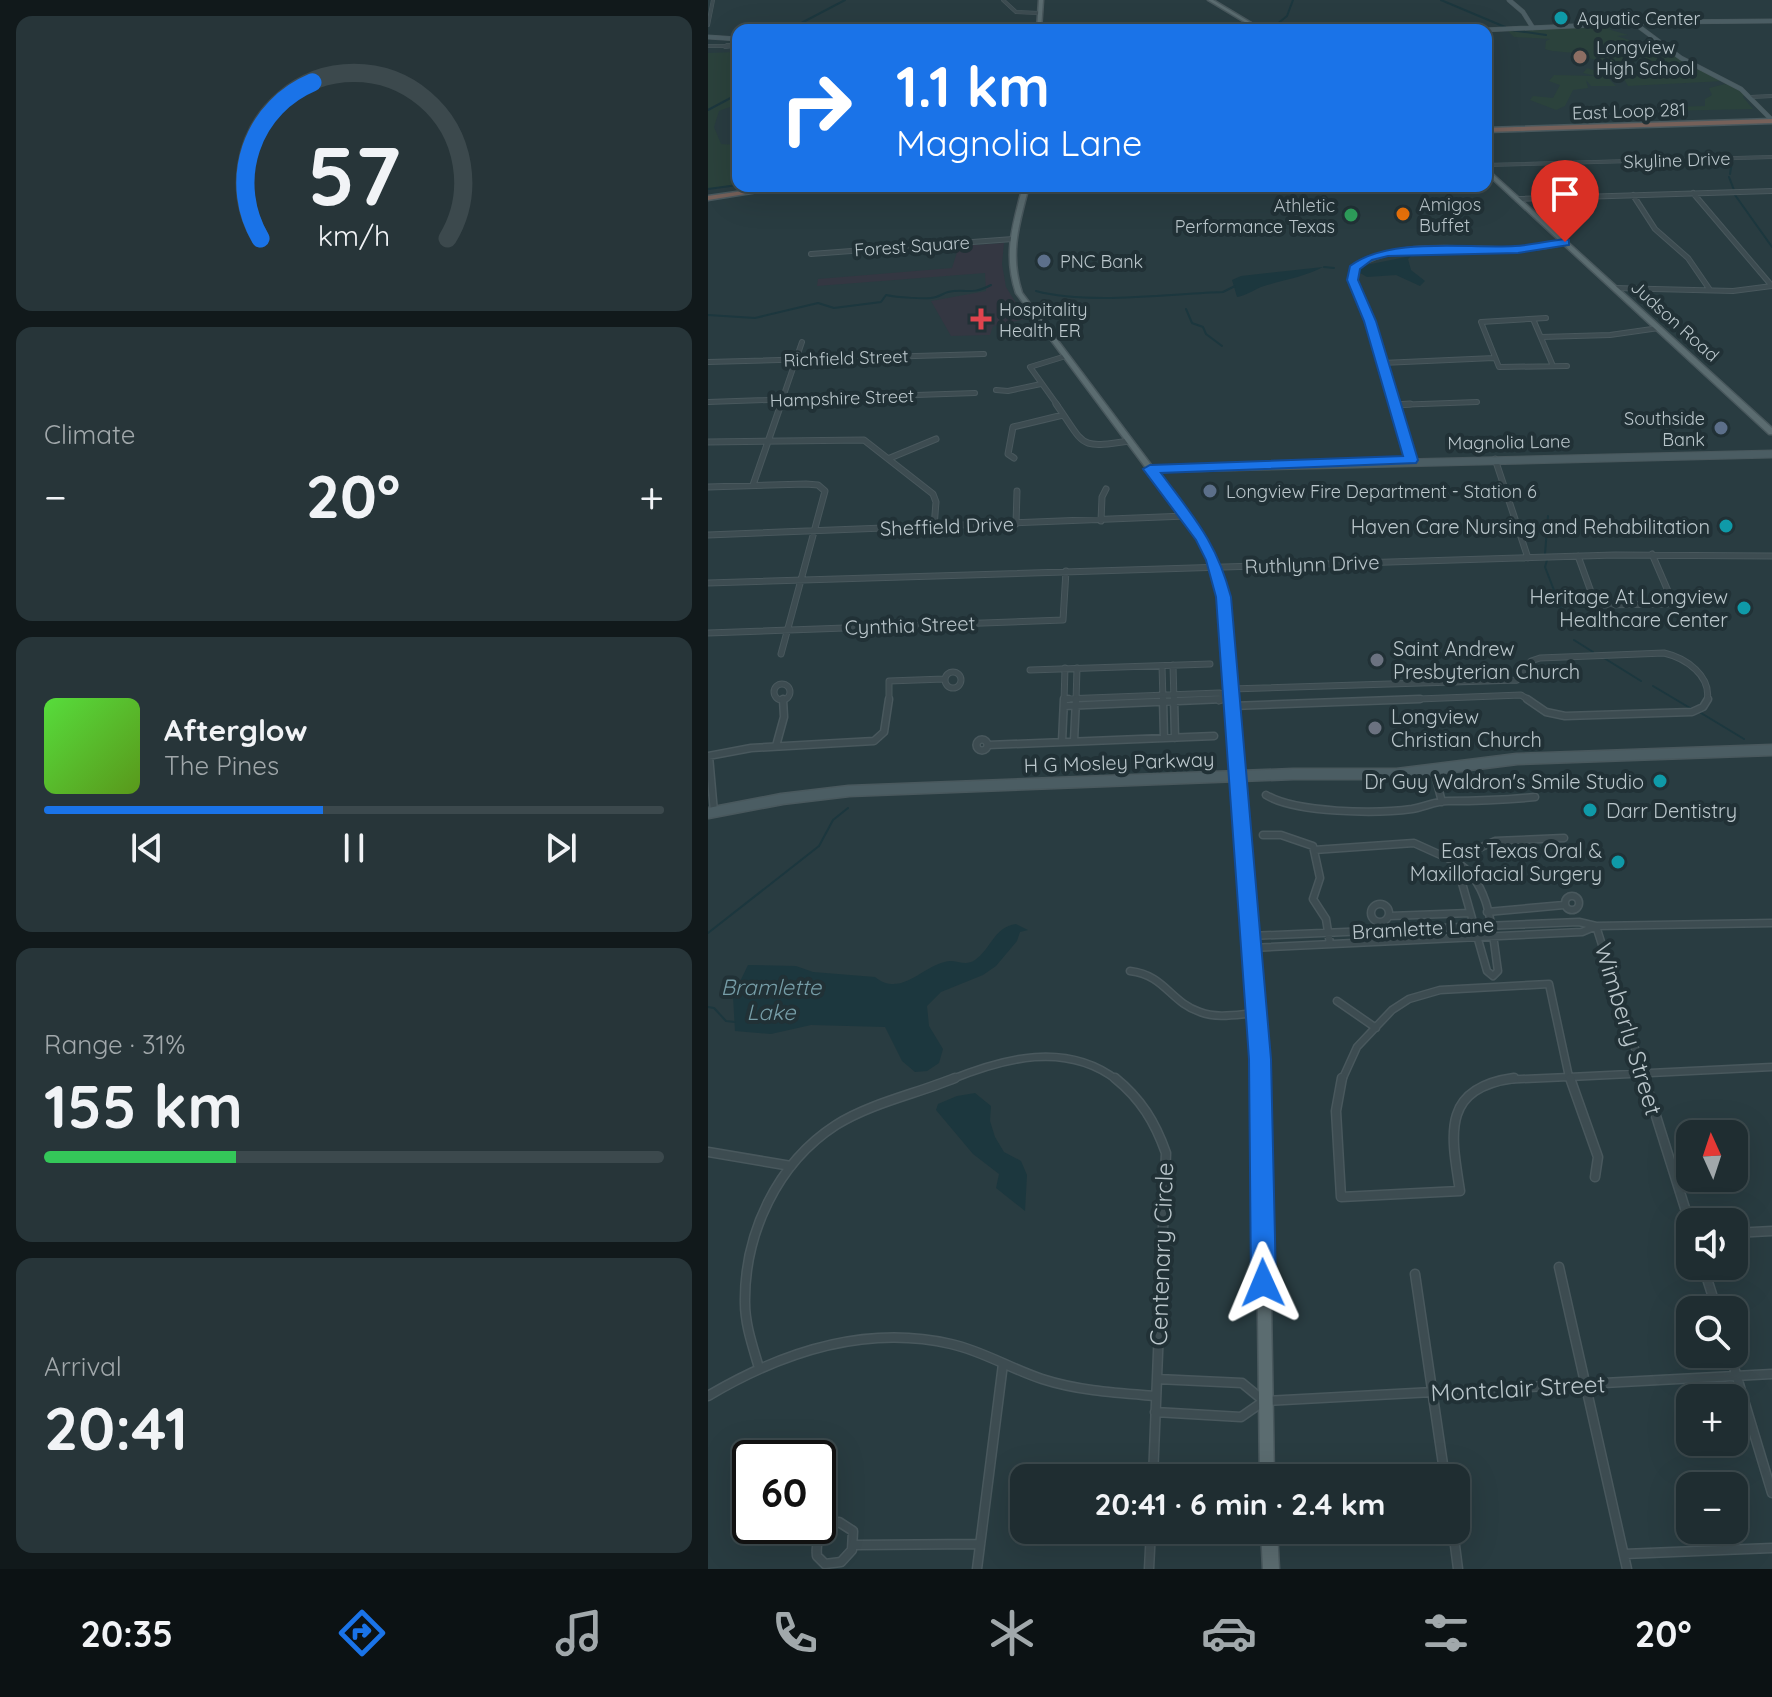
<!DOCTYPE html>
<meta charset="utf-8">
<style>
body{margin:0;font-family:Quicksand,sans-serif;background:#273539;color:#f1f3f6;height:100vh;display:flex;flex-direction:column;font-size:30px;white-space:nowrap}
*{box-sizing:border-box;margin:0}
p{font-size:26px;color:#a1a8ab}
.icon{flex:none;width:44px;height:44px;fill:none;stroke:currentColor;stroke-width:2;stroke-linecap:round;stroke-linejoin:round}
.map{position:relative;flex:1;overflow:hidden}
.side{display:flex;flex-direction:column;gap:16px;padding:16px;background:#11191b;width:708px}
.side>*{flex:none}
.guide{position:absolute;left:24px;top:24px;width:760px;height:168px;border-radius:16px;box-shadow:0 8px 32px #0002,0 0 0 2px #3c494d;background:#1a73e8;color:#fff;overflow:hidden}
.needle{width:52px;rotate:357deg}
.tools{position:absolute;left:968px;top:1120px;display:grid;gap:16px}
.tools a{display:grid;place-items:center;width:72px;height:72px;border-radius:16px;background:#1f2d31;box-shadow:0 8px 32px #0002,0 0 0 2px #3c494d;font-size:40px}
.speed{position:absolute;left:24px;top:1440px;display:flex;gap:16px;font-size:40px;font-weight:700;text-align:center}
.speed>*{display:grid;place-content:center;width:104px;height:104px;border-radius:50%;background:#1f2d31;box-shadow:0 8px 32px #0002,0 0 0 2px #3c494d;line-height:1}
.speed .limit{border:4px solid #111;border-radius:12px;background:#fff;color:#111}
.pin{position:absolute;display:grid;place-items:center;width:68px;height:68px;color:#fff;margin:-82px -34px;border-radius:50% 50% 50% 0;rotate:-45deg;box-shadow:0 0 8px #0007}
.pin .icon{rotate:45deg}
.me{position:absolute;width:88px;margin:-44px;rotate:359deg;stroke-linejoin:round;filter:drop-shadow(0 0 6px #0008)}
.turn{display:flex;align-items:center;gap:28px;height:168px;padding:0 32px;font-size:36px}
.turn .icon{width:104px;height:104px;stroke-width:2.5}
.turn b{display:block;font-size:56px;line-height:68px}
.big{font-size:60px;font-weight:800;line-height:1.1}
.side .card{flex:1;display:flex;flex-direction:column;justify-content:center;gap:12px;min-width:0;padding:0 28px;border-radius:16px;background:#273539}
.side .dial{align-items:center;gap:0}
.dial svg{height:208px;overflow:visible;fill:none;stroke:#3c494d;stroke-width:7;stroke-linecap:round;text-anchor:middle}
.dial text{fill:#f1f3f6;stroke:none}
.song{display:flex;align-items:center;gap:24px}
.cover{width:96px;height:96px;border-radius:12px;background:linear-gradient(135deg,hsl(110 70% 55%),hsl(90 70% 35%))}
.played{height:8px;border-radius:4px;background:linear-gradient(90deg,#1a73e8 45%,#3c494d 45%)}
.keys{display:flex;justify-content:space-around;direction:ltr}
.heat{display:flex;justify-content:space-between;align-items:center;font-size:44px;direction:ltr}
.charge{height:12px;border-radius:6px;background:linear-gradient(90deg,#34c759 31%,#3c494d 0)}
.trip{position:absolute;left:302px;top:1464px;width:460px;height:80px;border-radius:16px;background:#1f2d31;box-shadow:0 8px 32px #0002,0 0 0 2px #3c494d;font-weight:800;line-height:80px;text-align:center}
.tabs{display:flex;height:128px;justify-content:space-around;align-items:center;background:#0c1214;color:#a1a8ab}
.tabs .icon{width:56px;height:56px}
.tabs .selected{color:#1a73e8}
.tabs b{font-size:36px;color:#f1f3f6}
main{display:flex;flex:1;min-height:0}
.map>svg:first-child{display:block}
</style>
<main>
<section class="side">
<div class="card dial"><svg viewBox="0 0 100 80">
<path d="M14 69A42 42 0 1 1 86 69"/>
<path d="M14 69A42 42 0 0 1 34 9" stroke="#1a73e8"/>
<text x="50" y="56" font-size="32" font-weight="700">57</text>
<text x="50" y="72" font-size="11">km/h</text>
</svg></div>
<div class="card"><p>Climate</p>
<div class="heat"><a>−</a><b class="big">20°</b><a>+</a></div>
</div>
<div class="card">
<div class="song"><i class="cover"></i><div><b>Afterglow</b><p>The Pines</p></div></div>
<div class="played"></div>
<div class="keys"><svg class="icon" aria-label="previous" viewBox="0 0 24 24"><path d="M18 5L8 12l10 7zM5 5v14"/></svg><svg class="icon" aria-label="pause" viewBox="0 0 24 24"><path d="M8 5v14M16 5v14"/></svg><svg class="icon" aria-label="next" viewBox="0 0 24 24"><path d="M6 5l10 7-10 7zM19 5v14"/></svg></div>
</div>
<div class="card"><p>Range · 31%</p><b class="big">155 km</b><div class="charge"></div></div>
<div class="card"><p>Arrival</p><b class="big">20:41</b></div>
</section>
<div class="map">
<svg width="1064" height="1569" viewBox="0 0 1064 1569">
<rect width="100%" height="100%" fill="#293c41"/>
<path fill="#343742" d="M296 243 294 264 298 287 318 319 285 326 282 335 243 336 223 301 278 291 277 273 109 286 110 279 244 268 251 246Z"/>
<path fill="#2b423c" d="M920 25 900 29 920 35 909 36 927 42 930 47 927 49 934 57C909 77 880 52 855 52 848 51 845 52 837 49L838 41 842 39 806 37 800 31Z
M931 43H946L1016 81 920 86 916 79 926 78 915 77 909 67 940 65 937 55 930 49 934 47Z
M30 52V104L11 111 6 127 13 144 30 145V184L0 189V53Z
M879 68 900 75 899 77 908 86H883L878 80 880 88 865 90 857 106 848 110 822 100 825 96 845 98 852 85 841 81 846 75 888 76 875 73Z
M1017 84 1026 86 1036 95 1035 97 1045 109 956 111 957 107 997 106V99L1004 95 1001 88Z"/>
<path fill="#1c373e" d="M703 256 700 259 703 270 717 281 712 286 688 275 659 277 652 273 653 266Z
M615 267C597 277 574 280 553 287 544 291 539 295 529 297L524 280 533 276Z
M308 924 320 930 312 932 309 941 288 966 275 975 233 992 219 1006 221 1026 235 1049 231 1063 219 1071 207 1072 194 1061 177 1027 103 1025 63 1034 27 1031 25 996 40 965 88 966 105 972 167 977C194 999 216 963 242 961 251 961 258 966 267 960 283 949 286 927 308 924Z
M267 1093 283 1106 282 1121 287 1137 296 1152 313 1161 319 1175 317 1211 288 1188 291 1174 265 1154 228 1110 230 1104 249 1096Z"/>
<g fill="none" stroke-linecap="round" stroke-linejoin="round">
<path stroke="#1c373e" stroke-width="2" d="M733 0 797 27
M80 30 137 0
M505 30H521
M562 30 579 16 585 0
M803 30 838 35
M0 110 30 94
M1022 174 1024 161
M1021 177 1026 190
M0 189 30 185
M1027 195 1064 247
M616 267 626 268
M328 291C380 305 460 294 515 292L527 286
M478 309 484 323 495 327 498 334 514 346
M0 315 47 318 110 303 126 308 173 302 178 295C187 297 220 300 228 297 232 296 236 293 240 292 259 288 262 296 283 285
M837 554 840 516
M839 560 837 567 861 629
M866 640 885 652
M896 658 933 681
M945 686 982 708
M993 713 1036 739
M0 933 111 846 125 820 140 808
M0 1007 6 1008 18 1021 27 1022"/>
<g stroke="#49585d" stroke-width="4">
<path id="street-far4" d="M295 0 308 12 330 13
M0 25 5 0
M19 45H23L24 46 17 47Z
M0 46H17
M1043 97 1064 96
M778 165 1064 157"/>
</g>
<g stroke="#49585d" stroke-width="6">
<path id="street-far3" d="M985 193 1064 286
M925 195 947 229 980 258 1002 290
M810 199 1064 191
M103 254 305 239
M907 288 1025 291 1064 286
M838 318 773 322 791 367 859 366
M825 319 845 366
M833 337 902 335 951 328
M0 362 276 354
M674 363 786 358
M288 390 300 391 333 384
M0 402 267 393
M687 405 769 402
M72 406 94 342
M350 406 322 367 358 356
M687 406 664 329 645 280 647 267C710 229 789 262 857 242"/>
</g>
<g stroke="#49585d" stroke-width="7">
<path id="street-far2" d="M348 404C378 446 369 449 421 441
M686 404 703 460
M687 405 702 404
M0 442 156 440 225 494 228 502 226 527
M182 458 228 439
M306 458 300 454 305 427 355 415
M787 459 820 558
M45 485 73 404
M0 487 98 484 110 485 117 491 73 654
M393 521 394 497 398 489
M308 524 309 491
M0 535 478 516
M870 556 886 600 891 605 959 604 963 598 944 554
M0 583 907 555 1064 556
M0 633 355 620 358 571
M465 665 466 701
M454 666 455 701
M322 670 502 664
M237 680a8 8 0 1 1 16 0a8 8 0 1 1-16 0Z
M809 680 823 661 832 658 956 653C978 658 1004 676 999 701
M66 692a8 8 0 1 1 16 0a8 8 0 1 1-16 0Z
M523 689 809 680
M356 699 511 693 523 696
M181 701V681L236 679
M356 701 357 668
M368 701 369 668
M511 701 523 696
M659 701 813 695 822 701"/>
</g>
<g stroke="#49585d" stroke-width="9">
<path id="street-far1" d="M356 699H360
M455 699 456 738
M466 699 467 738
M819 699 838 712 857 716 984 712 995 707 1000 699
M356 706 516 699
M524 706 712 699
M268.5 745a5.5 5.5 0 1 1 11 0a5.5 5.5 0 1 1-11 0Z
M366 741 368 699
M354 742 356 699
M280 745 506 736
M68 746 76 717 75 699
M0 756 43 748 166 741 176 732 181 699
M1 756 6 812
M726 771 734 802
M558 795C588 813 668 814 704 809 716 807 728 801 740 801 770 801 798 800 827 797
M555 835H573L605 846 612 878 605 899 618 919 622 944
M606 850 706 843 748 862
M745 860 787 841 856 838
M748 862C784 883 784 934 790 971L785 976 779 971Z
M857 903a7 7 0 1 1 14 0a7 7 0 1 1-14 0Z
M663 913a9 9 0 1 1 18 0a9 9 0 1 1-18 0Z
M779 912 856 905
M682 916 762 913
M888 926 937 1080
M542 936 871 922 888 926 1064 923
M543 948 874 932 888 926
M422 971C457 975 462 1002 492 1012 510 1019 531 1014 549 1013
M629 1001 668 1028
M861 1077 862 1080
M861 1077 1064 1067
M242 1080C296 1058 358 1041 409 1080
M634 1080 649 1047 684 1010 701 999 732 990 841 984 861 1077
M792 1080 861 1077"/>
</g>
<g stroke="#49585d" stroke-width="11">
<path id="street" d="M407 1078C433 1099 447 1122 458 1153L445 1478
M634 1078 628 1111 633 1197 752 1191C743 1134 733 1088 806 1078
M862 1078 890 1157 887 1177
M936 1078 982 1224
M0 1152 83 1166
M1026 1233 1064 1231
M995 1266 1009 1310
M851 1267 919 1569
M707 1274 737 1478
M1022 1354 1064 1493
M51 1368C45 1347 37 1325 37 1303 36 1234 69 1163 128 1125 163 1103 208 1094 247 1078
M449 1379 534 1383 556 1401
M0 1396C74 1352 157 1324 243 1344 275 1351 303 1369 334 1379 371 1391 410 1393 448 1396
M447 1412 533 1417 556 1401 1064 1374
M131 1522 145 1531 144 1550 133 1562 117 1564 109 1556C107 1538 114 1527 131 1522Z
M745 1530 750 1569
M146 1545 272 1544
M916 1554 1064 1548
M269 1569 295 1364
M441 1569 443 1530"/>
</g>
<g stroke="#49585d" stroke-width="5">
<path id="secondary-far2" d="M801 0 815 12 825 28
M926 23 973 58 1033 89 1064 120
M776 30 951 22 1064 21
M0 37 30 39"/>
</g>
<g stroke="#49585d" stroke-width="9">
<path id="secondary-far1" d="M442 469 1064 454"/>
</g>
<g stroke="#49585d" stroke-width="13">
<path id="secondary" d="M0 813 74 799 141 791 585 774H689L809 759 1064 750"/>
</g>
<g stroke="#49585d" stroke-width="3">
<path id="primary" d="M331 0H335L333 30H329Z
M500 0H505L555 30H550Z
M778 168 1064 428V434H1061L778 173Z
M315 186H321C311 224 301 254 314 293L495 534 509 560 518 591 559 1076 566 1478H552L547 1076 510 591 501 560 487 534 308 293C295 254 305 224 315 186Z
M553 1530H569L571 1569H555Z"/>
</g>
<g stroke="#4a595e" stroke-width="3">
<path id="highway" d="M1064 119V123L778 132V128Z
M70 186H86L0 200V196Z"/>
</g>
<use href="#street-far4" stroke="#3d4c51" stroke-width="3"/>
<use href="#street-far3" stroke="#3d4c51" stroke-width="4"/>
<use href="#street-far2" stroke="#3d4c51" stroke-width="5"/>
<use href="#street-far1" stroke="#3d4c51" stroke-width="6"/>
<use href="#street" stroke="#3d4c51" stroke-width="8"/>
<use href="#secondary-far2" stroke="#4b5d63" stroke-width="4"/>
<use href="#secondary-far1" stroke="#4b5d63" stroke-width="7"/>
<use href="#secondary" stroke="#4b5d63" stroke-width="10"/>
<use href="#primary" fill="#5b6c70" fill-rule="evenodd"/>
<use href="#highway" fill="#76615a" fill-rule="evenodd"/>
</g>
<path fill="#1a73e8" stroke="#114b97" stroke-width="2" d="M857 239 861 240V245L810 253 680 256 664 260 652 269 650 280 668 321 710 460 708 463 453 473C487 519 508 541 523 597L563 1059 568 1283 564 1292 555 1295 547 1292 543 1283 541 1059 508 597 498 560 488 540 435 469 442 465 695 456 656 321 639 280 642 266C682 236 758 249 807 246 824 245 840 241 857 239Z"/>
<g fill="#0f9aa8" stroke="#213136" stroke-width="3">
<circle cx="853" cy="18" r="8"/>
<circle cx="1018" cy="526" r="8"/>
<circle cx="1036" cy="608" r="8"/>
<circle cx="952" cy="781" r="8"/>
<circle cx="882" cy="810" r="8"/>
<circle cx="910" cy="862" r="8"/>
</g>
<circle fill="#8d6e63" stroke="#213136" stroke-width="3" cx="872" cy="57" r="8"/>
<circle fill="#e8710a" stroke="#213136" stroke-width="3" cx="695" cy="214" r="8"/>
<circle fill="#2e9e5b" stroke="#213136" stroke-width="3" cx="643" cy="215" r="8"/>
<g fill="#5c6f8a" stroke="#213136" stroke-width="3">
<circle cx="336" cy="261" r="8"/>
<circle cx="1013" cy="428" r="8"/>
<circle cx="502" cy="491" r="8"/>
</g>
<path fill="#e0444e" stroke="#213136" stroke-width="3" d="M269 307h8v8h8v8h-8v8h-8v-8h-8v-8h8z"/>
<g fill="#6b7280" stroke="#213136" stroke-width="3">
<circle cx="669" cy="660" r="8"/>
<circle cx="667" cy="728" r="8"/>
</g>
<g text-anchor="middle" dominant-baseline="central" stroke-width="8" stroke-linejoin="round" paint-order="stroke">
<g font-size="18" fill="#bac6cb" stroke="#213136" text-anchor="start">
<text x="869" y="18">Aquatic Center</text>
<text x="888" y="47">Longview<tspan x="888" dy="21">High School</tspan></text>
<text x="711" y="204">Amigos<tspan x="711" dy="21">Buffet</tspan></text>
<text x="627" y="205" text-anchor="end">Athletic<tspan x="627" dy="21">Performance Texas</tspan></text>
<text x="352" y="261">PNC Bank</text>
<text x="291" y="309">Hospitality<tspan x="291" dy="21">Health ER</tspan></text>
<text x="997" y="418" text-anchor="end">Southside<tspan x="997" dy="21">Bank</tspan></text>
<text x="518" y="491">Longview Fire Department - Station 6</text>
</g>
<g font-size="18" fill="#bac6cb" stroke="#213136">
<text transform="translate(921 111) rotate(-2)">East Loop 281</text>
<text transform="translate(969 160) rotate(-2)">Skyline Drive</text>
<text transform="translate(204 246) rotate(-4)">Forest Square</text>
<text transform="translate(967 321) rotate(42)">Judson Road</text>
<text transform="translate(138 358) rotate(-2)">Richfield Street</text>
<text transform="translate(134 398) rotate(-2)">Hampshire Street</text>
<text transform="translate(801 442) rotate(-1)">Magnolia Lane</text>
</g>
<g font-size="20" fill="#bac6cb" stroke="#213136">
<text transform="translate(239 526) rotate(-2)">Sheffield Drive</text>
<text transform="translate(604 564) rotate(-2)">Ruthlynn Drive</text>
<text transform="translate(202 625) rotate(-2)">Cynthia Street</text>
<text transform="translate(411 762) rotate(-2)">H G Mosley Parkway</text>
<text transform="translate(715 928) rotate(-3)">Bramlette Lane</text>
</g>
<g font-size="20" fill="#bac6cb" stroke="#213136" text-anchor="end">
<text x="1002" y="526">Haven Care Nursing and Rehabilitation</text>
<text x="1020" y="596">Heritage At Longview<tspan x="1020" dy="23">Healthcare Center</tspan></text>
<text x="685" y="648" text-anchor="start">Saint Andrew<tspan x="685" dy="23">Presbyterian Church</tspan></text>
<text x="683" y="716" text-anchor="start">Longview<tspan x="683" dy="23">Christian Church</tspan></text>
<text x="936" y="781">Dr Guy Waldron's Smile Studio</text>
<text x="898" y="810" text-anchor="start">Darr Dentistry</text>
<text x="894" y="850">East Texas Oral &amp;<tspan x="894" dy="23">Maxillofacial Surgery</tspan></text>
</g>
<g font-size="22" font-style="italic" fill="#769da7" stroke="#213136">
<text x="63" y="987">Bramlette<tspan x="63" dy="25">Lake</tspan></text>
</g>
<g font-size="24" fill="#bac6cb" stroke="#213136">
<text transform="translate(921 1029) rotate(73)">Wimberly Street</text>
<text transform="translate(453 1254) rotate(-88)">Centenary Circle</text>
<text transform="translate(810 1388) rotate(-3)">Montclair Street</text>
</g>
</g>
</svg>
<div class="tools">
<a><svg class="needle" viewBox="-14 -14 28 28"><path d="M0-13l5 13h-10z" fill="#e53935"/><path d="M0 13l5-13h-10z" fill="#a1a8ab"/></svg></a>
<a><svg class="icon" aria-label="sound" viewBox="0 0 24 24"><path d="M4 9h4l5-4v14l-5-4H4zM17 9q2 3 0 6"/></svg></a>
<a><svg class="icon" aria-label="search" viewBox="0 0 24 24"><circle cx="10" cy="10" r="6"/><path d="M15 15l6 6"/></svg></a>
<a>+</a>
<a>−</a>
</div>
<div class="speed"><div class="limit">60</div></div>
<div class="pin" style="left:857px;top:242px;background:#d93025"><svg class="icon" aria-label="arrive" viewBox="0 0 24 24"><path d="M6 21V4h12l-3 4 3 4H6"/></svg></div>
<svg class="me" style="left:555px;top:1283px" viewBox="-20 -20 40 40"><path d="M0-17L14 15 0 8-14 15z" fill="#1a73e8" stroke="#fff" stroke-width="4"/></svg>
<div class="trip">20:41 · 6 min · 2.4 km</div>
<div class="guide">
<div class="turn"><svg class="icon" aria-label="right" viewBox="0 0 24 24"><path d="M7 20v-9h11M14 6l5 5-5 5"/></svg><div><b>1.1 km</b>Magnolia Lane</div></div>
</div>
</div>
</main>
<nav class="tabs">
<b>20:35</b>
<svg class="icon selected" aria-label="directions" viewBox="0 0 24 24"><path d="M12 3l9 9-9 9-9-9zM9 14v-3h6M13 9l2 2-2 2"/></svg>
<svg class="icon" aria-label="music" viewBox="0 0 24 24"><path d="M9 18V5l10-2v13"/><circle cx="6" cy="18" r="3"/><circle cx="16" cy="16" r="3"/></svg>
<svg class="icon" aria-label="phone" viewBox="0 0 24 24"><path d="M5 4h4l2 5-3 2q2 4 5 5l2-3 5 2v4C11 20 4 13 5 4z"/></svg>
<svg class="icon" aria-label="climate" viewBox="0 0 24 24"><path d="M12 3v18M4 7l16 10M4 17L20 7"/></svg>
<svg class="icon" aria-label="car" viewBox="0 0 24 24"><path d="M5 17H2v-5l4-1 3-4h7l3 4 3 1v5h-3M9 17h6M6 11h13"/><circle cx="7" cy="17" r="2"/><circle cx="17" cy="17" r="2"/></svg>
<svg class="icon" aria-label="filters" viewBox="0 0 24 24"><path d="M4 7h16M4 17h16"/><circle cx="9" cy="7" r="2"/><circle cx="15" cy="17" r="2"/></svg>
<b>20°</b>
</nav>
